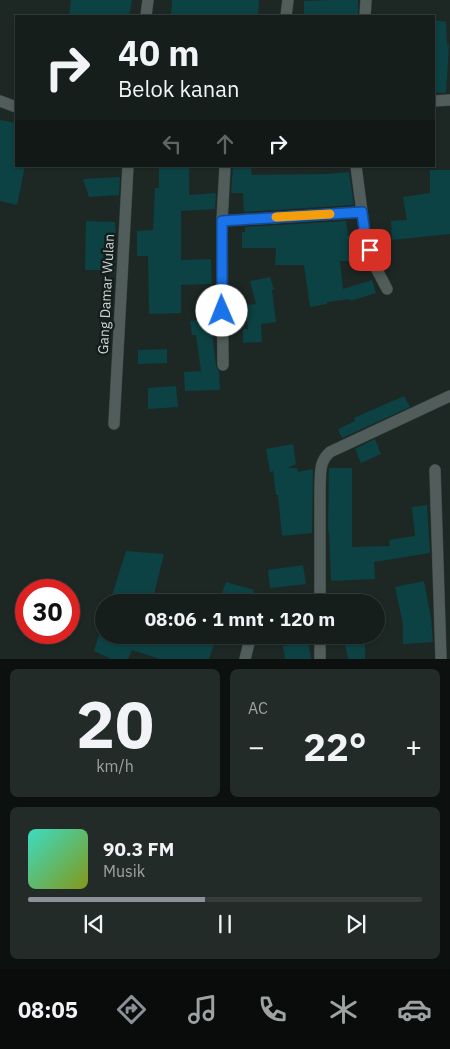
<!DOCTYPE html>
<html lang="id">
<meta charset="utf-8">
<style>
body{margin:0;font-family:"IBM Plex Sans",sans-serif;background:#232b29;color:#f1f3f6;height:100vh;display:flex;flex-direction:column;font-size:19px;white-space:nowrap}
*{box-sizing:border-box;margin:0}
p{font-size:16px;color:#9ea2a3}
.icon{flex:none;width:28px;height:28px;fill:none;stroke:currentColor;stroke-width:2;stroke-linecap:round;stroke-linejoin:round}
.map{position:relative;height:659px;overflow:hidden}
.details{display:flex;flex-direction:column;gap:10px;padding:10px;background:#0c100f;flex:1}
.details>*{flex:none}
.hud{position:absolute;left:15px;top:15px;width:420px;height:152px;border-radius:0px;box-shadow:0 1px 4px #0004,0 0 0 1px #353c3b;background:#161e1c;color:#f1f3f6;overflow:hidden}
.speed{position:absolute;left:15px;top:579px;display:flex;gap:10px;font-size:25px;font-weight:700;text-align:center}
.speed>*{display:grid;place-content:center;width:65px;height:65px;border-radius:50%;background:#161e1c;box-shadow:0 1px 4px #0004,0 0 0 1px #353c3b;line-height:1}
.speed .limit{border:8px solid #d22;background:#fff;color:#111}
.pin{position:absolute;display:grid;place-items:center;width:42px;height:42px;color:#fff;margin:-21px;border-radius:10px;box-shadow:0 2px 8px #0006}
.me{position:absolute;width:55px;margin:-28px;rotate:359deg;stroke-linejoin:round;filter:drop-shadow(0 0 4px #0008)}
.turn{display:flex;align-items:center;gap:18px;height:105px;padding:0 20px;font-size:22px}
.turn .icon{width:65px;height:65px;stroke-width:2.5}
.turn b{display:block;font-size:35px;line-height:42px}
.lanes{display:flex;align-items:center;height:48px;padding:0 20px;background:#0003;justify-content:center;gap:25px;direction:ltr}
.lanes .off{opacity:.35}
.big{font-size:38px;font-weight:700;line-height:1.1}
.details .widget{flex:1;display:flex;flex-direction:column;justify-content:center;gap:8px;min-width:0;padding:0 18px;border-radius:8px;background:#232b29}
.details .dial{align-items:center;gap:0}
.dial b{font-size:65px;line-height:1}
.song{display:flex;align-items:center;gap:15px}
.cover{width:60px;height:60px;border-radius:8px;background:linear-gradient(135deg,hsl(170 70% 55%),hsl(70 70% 35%))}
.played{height:5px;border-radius:2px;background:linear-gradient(90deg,#8c9099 45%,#353c3b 45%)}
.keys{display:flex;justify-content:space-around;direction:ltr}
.heat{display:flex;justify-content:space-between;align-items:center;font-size:28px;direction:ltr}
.details .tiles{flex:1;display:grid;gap:10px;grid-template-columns:1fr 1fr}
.widget:last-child{grid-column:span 2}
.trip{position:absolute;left:95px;top:594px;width:290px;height:50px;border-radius:25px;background:#161e1c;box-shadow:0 1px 4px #0004,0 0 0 1px #353c3b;font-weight:700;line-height:50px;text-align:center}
.dock{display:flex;height:80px;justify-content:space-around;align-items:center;background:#090c0b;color:#9ea2a3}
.dock .icon{width:35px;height:35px}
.dock .on{color:#8c9099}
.dock b{font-size:22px;color:#f1f3f6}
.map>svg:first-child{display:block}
</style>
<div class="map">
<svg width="450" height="659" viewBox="0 0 450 659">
<rect width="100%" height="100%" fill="#1d2825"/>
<path fill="#0c4243" d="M71 0H132L129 16H69Z
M172 0H259L258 16H171Z
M329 0H358V16H333V14L304 16V1Z
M434 20 446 22 447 45 449 44 446 93 434 92Z
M0 120 16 123V166H25L17 205 0 201Z
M159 166H189V195L216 193 215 209 181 211V260L211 259 212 284 181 285V313L149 314 148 256H137V231L153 230 155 188H159Z
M233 166H251L252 175 327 174 349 172 354 205 244 212 243 193H231Z
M430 170H450V234L392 240 391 221 407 220 403 197 430 193Z
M120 177 119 195 89 197 83 179Z
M86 221 115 222 116 239 113 238 111 262H115V274L102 273V270H85Z
M346 221 348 236H350L352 261H340L343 289 372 280 376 293 350 301V299L327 302V304L310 307 304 265H275L276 248H242V232H245V227Z
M270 277 274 289 272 290 276 322 261 324 262 342 243 343V329H248L245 305 256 304 250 281Z
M214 318 215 332 212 333 216 366 219 371 220 390 185 391 184 372 201 371 196 335H192L190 321Z
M167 349V363L138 364V350Z
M176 386 178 407 148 409V388Z
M404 396 410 407 342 438 338 429 355 421 354 418Z
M375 439 381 454 361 463 355 449Z
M293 444 296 464 288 468H297L298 472 313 469 312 533 282 536 278 495H276L273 471 270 472 266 449Z
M329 468H352V547L390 546 389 540 415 536 412 507 427 505 430 553 374 562 375 579 331 581 329 531 328 532Z
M126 551 164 554 152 602H110Z
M303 565 306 584 270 588 268 570Z
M424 581 431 618 433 642 403 644V624L395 587Z
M226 582 254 590 250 602H219Z
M99 635H163L189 644 192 635H217L209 659H160L132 650 128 659H111L94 651Z
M343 635H365V659H348Z
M308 641 311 659H285L283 646Z"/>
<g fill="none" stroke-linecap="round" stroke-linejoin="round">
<g stroke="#3b4441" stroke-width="12">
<path id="street" d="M146 16 148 0
M286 16 288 0
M365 16 366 0
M0 101 16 107
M434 101 450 100
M356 166 365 235 375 266 387 289
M222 221 362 212
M223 365 222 221 225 166
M114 424 128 166
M435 470 441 659
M320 602V485C321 471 319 462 330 452L450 396
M245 659 251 635
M320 659V635"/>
</g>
<use href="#street" stroke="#515d5a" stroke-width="11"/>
</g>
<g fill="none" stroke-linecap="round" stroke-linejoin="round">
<g stroke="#114b97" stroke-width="12">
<path id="route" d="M222 311V221L362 212 365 235 370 250"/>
</g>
<use href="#route" stroke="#1a73e8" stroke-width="9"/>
<path stroke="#f59e0b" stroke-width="9" d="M276 217 330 214"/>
</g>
<g text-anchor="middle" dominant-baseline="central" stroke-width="5" stroke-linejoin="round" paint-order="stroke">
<g font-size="14" fill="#ced5d3" stroke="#141e1c">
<text transform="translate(106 294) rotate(-87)">Gang Damar Wulan</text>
</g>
</g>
</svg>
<div class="speed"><div class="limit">30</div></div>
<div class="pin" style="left:370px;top:250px;background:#d93025"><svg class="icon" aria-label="arrive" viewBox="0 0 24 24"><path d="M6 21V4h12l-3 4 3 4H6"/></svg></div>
<svg class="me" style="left:222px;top:311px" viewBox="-20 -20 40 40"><circle r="19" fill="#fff"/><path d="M0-13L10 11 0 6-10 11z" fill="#1a73e8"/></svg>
<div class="trip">08:06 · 1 mnt · 120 m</div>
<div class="hud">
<div class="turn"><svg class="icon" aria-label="right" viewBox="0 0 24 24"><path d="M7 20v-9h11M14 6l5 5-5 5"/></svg><div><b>40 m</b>Belok kanan</div></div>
<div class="lanes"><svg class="icon off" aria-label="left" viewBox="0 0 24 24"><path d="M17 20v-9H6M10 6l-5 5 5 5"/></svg><svg class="icon off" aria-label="ahead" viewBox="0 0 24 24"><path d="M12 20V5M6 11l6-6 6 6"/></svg><svg class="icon" aria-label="right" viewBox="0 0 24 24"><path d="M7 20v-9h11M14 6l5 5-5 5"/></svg></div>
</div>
</div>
<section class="details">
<div class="tiles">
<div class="widget dial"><b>20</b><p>km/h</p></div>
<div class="widget"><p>AC</p>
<div class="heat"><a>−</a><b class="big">22°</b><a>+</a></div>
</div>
<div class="widget">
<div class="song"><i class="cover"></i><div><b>90.3 FM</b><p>Musik</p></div></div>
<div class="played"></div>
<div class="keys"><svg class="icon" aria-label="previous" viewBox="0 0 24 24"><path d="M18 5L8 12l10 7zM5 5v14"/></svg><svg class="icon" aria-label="pause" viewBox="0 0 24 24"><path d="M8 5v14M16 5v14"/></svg><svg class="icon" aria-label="next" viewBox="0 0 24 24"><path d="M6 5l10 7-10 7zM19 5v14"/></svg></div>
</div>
</div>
</section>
<nav class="dock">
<b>08:05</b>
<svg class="icon on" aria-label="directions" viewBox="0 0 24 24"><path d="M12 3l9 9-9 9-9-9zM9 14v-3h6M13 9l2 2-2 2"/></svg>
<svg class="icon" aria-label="music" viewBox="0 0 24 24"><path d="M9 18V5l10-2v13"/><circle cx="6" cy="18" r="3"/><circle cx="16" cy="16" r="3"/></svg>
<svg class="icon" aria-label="phone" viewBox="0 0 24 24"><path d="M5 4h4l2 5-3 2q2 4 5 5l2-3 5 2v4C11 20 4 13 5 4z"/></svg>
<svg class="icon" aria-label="climate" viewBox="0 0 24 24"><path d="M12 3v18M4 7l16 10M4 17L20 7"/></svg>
<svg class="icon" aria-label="car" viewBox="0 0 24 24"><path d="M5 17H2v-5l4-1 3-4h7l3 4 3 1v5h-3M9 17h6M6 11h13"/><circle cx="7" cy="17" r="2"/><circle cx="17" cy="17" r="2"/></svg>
</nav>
